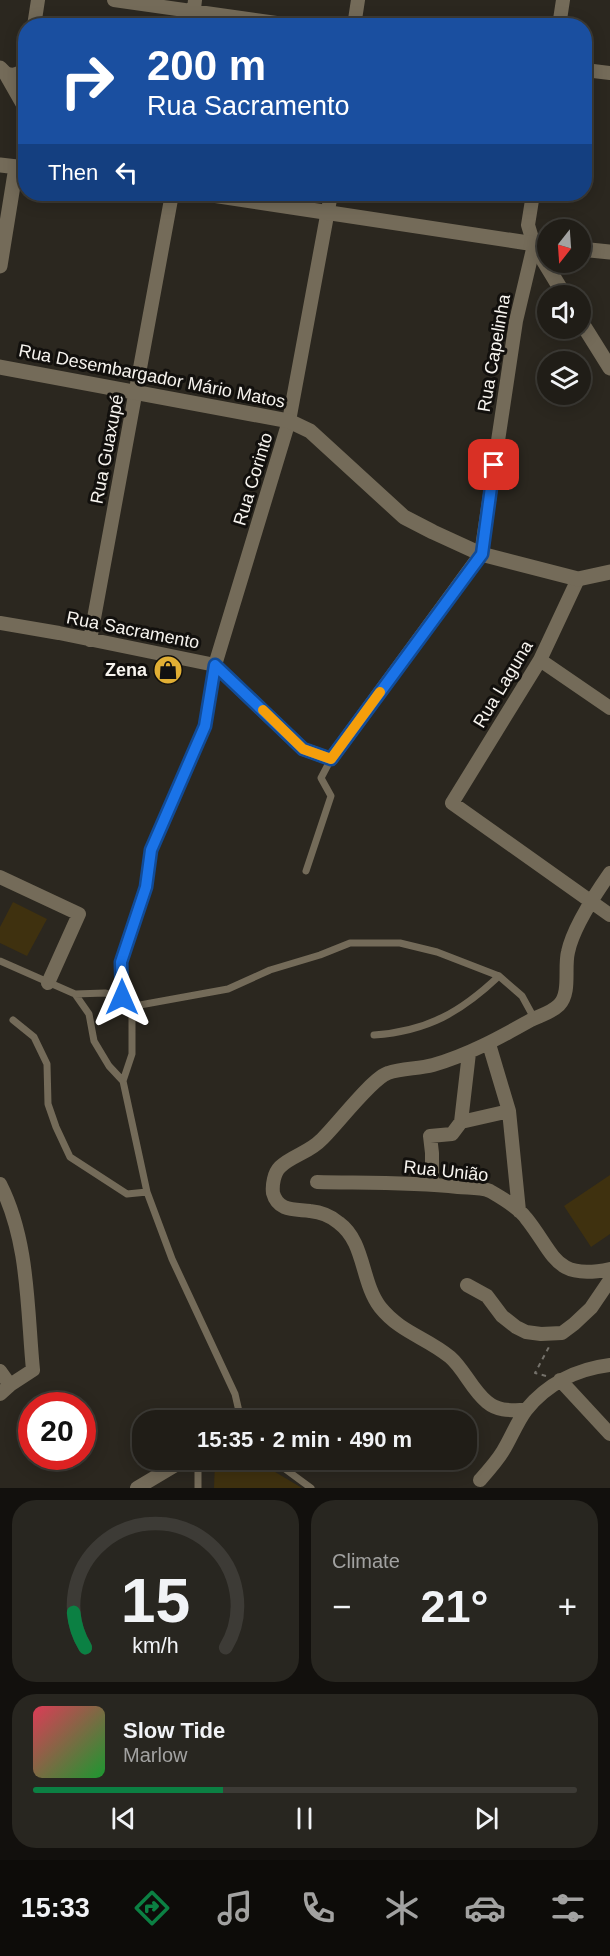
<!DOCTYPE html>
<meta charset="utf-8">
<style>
body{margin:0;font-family:Arial,sans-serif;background:#282620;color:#f1f3f6;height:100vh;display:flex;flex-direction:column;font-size:22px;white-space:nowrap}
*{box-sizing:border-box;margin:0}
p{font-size:20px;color:#a2a2a1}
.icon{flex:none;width:33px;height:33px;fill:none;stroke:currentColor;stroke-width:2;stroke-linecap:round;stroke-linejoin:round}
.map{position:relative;height:1488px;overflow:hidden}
.sheet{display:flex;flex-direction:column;gap:12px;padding:12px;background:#12100d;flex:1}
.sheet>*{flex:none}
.hud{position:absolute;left:18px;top:18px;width:574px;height:183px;border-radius:24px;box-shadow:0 3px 15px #0003,0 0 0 2px #3d3b36;background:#1a4fa0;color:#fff;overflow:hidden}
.needle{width:39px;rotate:197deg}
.tools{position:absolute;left:537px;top:219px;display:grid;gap:12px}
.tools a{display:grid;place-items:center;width:54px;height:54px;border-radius:50%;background:#201d17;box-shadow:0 3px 15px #0003,0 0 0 2px #3d3b36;font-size:30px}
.speed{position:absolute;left:18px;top:1392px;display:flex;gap:12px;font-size:30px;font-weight:700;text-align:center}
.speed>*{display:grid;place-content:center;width:78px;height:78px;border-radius:50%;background:#201d17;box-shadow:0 3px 15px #0003,0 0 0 2px #3d3b36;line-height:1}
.speed .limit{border:9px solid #d22;background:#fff;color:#111}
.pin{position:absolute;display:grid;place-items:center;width:51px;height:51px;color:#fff;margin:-26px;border-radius:12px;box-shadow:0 3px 9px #0006}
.me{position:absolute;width:66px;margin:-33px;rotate:0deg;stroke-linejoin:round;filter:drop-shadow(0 0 4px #0008)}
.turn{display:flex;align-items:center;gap:21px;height:126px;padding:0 30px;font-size:27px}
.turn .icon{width:78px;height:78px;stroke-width:2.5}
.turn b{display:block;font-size:42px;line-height:51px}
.then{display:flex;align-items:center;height:57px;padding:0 30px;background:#0003;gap:12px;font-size:22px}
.big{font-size:45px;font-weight:700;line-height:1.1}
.sheet .tile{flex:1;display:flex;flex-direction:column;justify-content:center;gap:9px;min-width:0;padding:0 21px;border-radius:24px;background:#282620}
.sheet .dial{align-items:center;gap:0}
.dial svg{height:156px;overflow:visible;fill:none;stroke:#3d3b36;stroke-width:7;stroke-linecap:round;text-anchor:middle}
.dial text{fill:#f1f3f6;stroke:none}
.song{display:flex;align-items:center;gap:18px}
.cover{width:72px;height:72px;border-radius:9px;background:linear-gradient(135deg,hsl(350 70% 55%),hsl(130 70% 35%))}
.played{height:6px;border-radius:3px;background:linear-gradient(90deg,#0b8043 35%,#3d3b36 35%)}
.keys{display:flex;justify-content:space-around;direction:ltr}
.heat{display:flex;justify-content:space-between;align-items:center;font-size:33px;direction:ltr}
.sheet .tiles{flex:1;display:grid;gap:12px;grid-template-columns:1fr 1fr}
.tile:last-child{grid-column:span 2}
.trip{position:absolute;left:132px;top:1410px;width:345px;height:60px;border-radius:24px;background:#201d17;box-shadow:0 3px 15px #0003,0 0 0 2px #3d3b36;font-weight:700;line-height:60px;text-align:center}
.menu{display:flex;height:96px;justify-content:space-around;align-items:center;background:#0d0c09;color:#a2a2a1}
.menu .icon{width:42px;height:42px}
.menu .selected{color:#0b8043}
.menu b{font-size:27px;color:#f1f3f6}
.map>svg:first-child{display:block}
</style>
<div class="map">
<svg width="610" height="1488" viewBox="0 0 610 1488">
<rect width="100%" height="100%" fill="#2b271f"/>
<path fill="#3f310f" d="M13 902 47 919 27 956 0 943V927Z
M610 1175V1234L591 1247 564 1206Z
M220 1460H255L302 1488H214L215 1462Z"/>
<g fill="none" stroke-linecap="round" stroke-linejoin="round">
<path stroke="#75726b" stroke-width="2" stroke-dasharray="4.5 4.5" stroke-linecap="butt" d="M546 1376 535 1373 550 1345"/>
<path stroke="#746b59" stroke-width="7" d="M306 871 331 796 321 778 331 759
M0 961 75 994 105 993 122 997 129 1007 132 1016V1054L123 1081 147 1192 172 1259 235 1394 241 1420
M75 994 89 1014 94 1041 109 1066 123 1081
M122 997 121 962 146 887 151 851 205 726 215 665
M129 1007 228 989 270 970 320 955 350 943H400L437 952 499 976 522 996 534 1018
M13 1020 34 1037 47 1064 48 1104 56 1127 70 1157 127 1194 147 1192
M374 1035C428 1031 461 1012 499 976
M198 1460V1488
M273 1460 311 1488"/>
<path stroke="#746b59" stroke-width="14" d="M114 0 298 26
M34 26 38 0
M192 26 195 0
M354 26 358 0
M559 26 563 0
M585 70 610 73
M6 74 14 75 26 70
M578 579 540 660 452 803 610 915
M0 623 59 633 215 665 303 749 331 759 481 554 516 321 534 245 528 225 533 194
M90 640 172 194
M540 660 610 708
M215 665 289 421 331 194
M0 877 79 914 48 983
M489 1044 509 1111 519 1211
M461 1122 469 1053
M317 1182C364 1183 412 1182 458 1187 468 1188 481 1187 490 1191 502 1198 518 1207 526 1218 555 1254 554 1281 610 1269
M0 1184C29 1241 27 1308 33 1370L10 1385 0 1394
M432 1185V1153L430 1136 452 1134 461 1122 509 1111
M467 1285 487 1296 502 1316 516 1327 526 1332 541 1334 562 1333 574 1324 591 1308 610 1280
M0 1371 10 1385
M560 1380 610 1434
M526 1410C512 1410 499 1412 487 1402 472 1390 464 1369 450 1357 426 1337 401 1333 380 1307 361 1282 365 1242 339 1223 331 1216 321 1212 310 1211 296 1209 278 1212 273 1193 272 1185 274 1173 280 1167 291 1156 310 1152 321 1140 336 1126 372 1078 388 1073 402 1068 418 1069 433 1065 468 1055 499 1038 531 1020 541 1015 551 1013 559 1005 571 993 564 968 568 952 573 928 596 893 610 873
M480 1480C488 1471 497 1461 503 1451 511 1438 517 1422 526 1410 547 1384 577 1369 610 1365
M137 1488 184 1460"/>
<path stroke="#746b59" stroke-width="15" d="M0 68 6 74 26 109
M0 165 26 168
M206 194 548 246
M534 245 565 296
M580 249 610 252
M0 266 16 167
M580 320 610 368
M0 367 289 421 310 431 404 517 433 532 481 554 578 579 610 572"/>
</g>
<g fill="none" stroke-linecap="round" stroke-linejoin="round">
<g stroke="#114b97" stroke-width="15">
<path id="route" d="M122 997 121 962 146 887 151 850 205 726 215 665 303 749 331 759 482 554 494 465"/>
</g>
<use href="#route" stroke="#1a73e8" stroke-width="10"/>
<path stroke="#f59e0b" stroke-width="10" d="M263 710 303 749 331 759 380 692"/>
</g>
<defs>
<g id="shop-disc" transform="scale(1.5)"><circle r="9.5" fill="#e1af34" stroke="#12100d"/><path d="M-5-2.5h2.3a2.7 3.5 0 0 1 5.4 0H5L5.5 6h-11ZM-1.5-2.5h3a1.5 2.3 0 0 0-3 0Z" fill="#111"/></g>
</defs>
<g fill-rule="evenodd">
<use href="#shop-disc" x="168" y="670"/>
</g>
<g text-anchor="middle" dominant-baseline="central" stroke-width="6" stroke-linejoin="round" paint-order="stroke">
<g font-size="18" fill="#f7f4ef" stroke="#12100d">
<text transform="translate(494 353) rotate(-80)">Rua Capelinha</text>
<text transform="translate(152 376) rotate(11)">Rua Desembargador Mário Matos</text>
<text transform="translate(107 449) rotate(-79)">Rua Guaxupé</text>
<text transform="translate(253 479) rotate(-73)">Rua Corinto</text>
<text transform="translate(133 630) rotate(11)">Rua Sacramento</text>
<text transform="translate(503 684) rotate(-59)">Rua Laguna</text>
<text transform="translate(446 1171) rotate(6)">Rua União</text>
</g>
<g font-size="18" font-weight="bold" fill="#f7f4ef" stroke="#12100d" text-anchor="end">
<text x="147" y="670">Zena</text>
</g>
</g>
</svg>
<div class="tools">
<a><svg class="needle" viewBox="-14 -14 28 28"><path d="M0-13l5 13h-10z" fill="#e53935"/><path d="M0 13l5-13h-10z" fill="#a2a2a1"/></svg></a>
<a><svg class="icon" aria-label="sound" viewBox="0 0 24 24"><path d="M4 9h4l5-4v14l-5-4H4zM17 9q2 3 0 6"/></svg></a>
<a><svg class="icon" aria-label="layers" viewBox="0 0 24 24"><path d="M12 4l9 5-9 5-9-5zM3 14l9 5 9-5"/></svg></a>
</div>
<div class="speed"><div class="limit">20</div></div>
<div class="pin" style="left:494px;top:465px;background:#d93025"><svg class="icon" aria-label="arrive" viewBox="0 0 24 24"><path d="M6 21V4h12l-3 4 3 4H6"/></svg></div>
<svg class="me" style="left:122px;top:997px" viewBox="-20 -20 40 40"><path d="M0-17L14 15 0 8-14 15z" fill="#1a73e8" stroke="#fff" stroke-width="4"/></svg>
<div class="trip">15:35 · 2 min · 490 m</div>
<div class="hud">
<div class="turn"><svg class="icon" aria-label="right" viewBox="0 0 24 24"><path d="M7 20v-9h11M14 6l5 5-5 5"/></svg><div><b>200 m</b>Rua Sacramento</div></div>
<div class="then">Then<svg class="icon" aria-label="left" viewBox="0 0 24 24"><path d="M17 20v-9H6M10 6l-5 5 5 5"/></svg></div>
</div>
</div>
<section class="sheet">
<div class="tiles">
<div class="tile dial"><svg viewBox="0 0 100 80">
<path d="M14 69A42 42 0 1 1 86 69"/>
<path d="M14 69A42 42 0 0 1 8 51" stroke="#0b8043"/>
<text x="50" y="56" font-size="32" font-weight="700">15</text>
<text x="50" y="72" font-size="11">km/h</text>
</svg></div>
<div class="tile"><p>Climate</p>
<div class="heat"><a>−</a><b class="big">21°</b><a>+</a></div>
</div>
<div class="tile">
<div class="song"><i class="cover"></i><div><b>Slow Tide</b><p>Marlow</p></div></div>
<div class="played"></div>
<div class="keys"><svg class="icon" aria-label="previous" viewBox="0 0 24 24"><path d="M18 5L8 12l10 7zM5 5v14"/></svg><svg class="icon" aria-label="pause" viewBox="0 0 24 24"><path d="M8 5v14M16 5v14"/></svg><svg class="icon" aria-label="next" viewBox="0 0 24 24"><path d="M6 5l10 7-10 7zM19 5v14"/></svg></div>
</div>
</div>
</section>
<nav class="menu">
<b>15:33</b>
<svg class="icon selected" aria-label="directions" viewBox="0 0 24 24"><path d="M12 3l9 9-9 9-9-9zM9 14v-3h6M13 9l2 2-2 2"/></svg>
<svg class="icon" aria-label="music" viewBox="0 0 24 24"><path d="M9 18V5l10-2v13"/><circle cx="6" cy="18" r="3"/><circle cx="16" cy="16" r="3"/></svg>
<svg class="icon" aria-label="phone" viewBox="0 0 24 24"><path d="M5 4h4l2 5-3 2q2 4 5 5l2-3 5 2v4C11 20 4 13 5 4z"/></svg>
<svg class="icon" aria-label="climate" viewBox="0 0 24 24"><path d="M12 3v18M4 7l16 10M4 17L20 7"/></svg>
<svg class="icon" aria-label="car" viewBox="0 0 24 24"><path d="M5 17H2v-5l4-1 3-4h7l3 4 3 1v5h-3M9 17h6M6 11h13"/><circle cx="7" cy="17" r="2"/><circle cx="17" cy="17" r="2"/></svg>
<svg class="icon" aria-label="filters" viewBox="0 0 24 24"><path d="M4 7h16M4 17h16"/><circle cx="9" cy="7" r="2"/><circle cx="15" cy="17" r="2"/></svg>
</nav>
